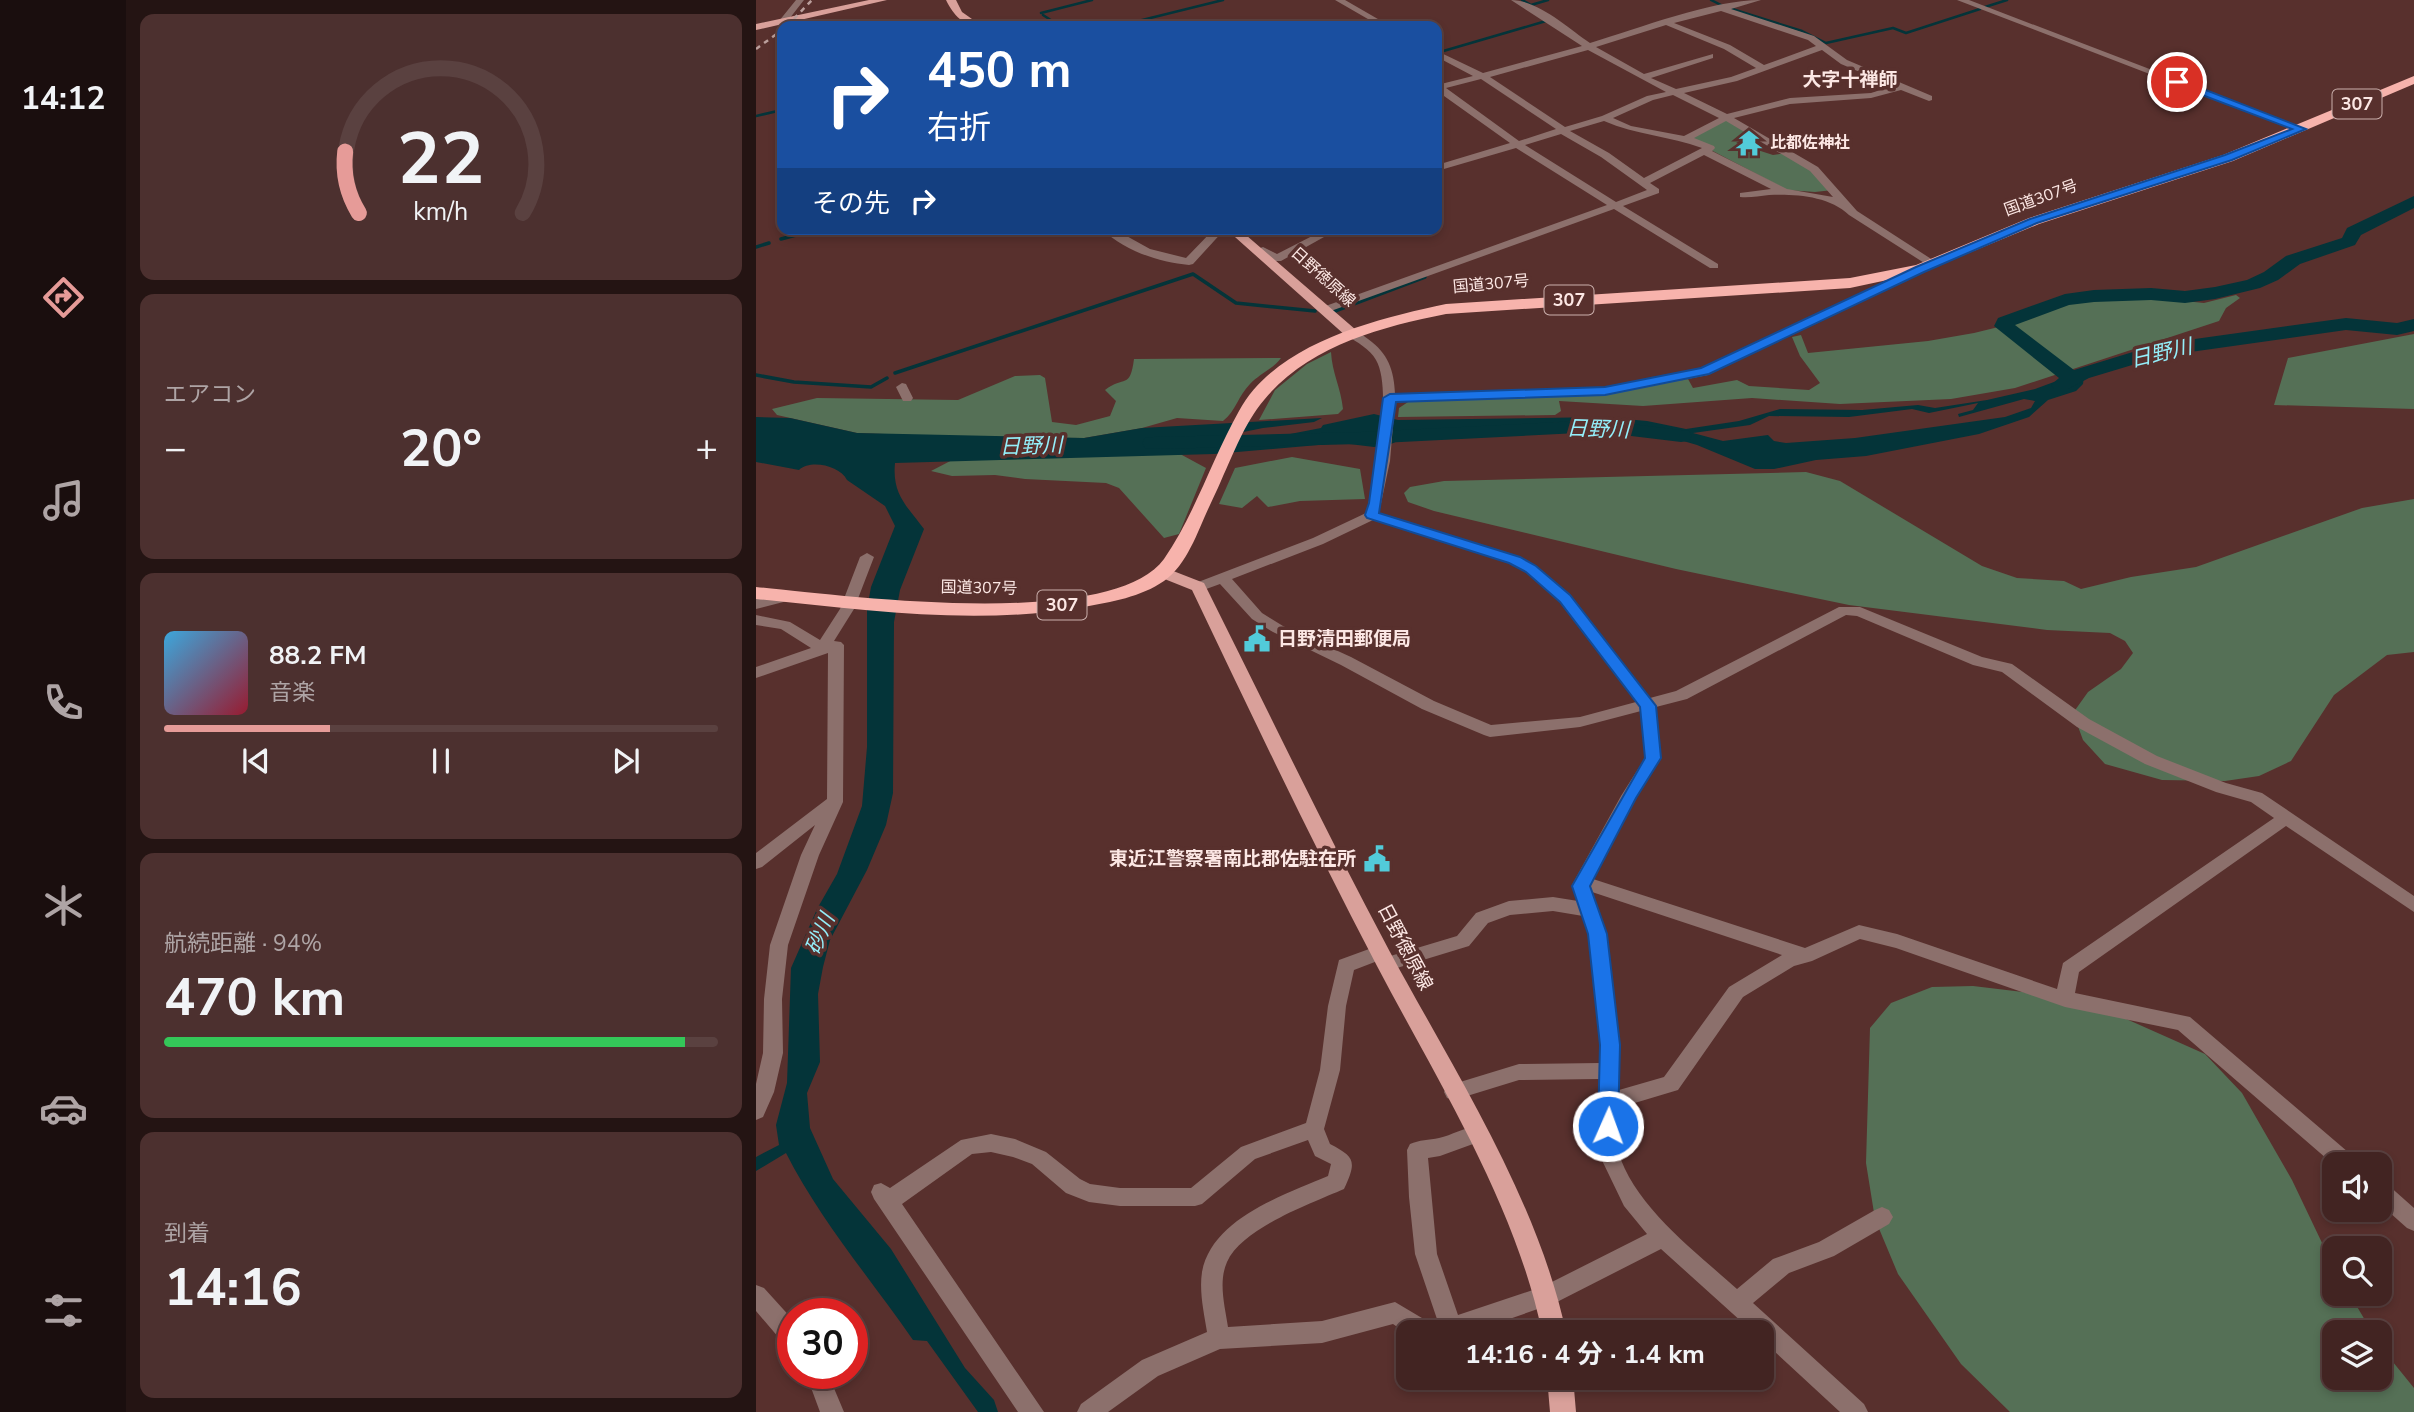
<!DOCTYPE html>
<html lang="ja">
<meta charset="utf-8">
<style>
body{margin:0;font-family:"Nunito Sans","Noto Sans JP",sans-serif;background:#4c302f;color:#f1f3f6;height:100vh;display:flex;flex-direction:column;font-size:26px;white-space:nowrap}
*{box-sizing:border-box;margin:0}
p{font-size:23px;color:#aea4a5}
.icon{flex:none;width:38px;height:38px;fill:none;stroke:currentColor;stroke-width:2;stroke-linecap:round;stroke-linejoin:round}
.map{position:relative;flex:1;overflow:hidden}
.drawer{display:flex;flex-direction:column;gap:14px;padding:14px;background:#241413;width:630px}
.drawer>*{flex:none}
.hud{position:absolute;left:21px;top:21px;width:665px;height:214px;border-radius:14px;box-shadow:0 4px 10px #0003,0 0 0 2px #5a4140;background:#1a4fa0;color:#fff;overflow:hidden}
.tools{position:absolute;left:1566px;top:1152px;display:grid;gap:14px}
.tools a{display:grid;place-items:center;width:70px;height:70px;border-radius:14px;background:#422422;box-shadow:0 4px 10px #0003,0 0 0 2px #5a4140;font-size:35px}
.speed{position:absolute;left:21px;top:1298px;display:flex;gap:14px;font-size:35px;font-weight:700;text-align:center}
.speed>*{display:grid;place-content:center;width:91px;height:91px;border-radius:50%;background:#422422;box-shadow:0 4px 10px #0003,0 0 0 2px #5a4140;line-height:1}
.speed .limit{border:10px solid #d22;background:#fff;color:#111}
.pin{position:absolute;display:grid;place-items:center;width:60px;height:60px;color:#fff;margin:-30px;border:4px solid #fff;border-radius:50%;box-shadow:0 2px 7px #0007}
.me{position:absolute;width:77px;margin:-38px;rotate:2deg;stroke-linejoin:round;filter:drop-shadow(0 0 5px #0008)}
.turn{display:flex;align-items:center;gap:24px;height:147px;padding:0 35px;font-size:32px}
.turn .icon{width:91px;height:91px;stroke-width:2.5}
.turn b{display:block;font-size:49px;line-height:60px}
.then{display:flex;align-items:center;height:66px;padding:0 35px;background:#0003;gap:14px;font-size:26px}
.big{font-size:52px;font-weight:700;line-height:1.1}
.drawer .card{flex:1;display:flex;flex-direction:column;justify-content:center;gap:10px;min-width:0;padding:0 24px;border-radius:14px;background:#4c302f}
.drawer .dial{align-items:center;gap:0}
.dial svg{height:182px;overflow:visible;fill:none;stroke:#5a4140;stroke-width:7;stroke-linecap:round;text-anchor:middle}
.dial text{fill:#f1f3f6;stroke:none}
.song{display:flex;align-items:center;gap:21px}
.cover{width:84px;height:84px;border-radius:10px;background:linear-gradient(135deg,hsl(200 70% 55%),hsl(350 70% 35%))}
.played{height:7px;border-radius:4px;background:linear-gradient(90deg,#e69b98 30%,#5a4140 30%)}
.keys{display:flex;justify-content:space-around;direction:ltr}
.heat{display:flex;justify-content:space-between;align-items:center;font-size:38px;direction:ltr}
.charge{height:10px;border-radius:5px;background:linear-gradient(90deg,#34c759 94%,#5a4140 0)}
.trip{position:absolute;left:640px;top:1320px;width:378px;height:70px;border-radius:14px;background:#422422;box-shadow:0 4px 10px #0003,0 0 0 2px #5a4140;font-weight:700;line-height:70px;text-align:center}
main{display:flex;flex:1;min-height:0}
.tabs{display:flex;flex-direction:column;width:126px;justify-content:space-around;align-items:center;background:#1a0e0e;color:#aea4a5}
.tabs .icon{width:49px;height:49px}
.tabs .active{color:#e69b98}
.tabs b{font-size:32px;color:#f1f3f6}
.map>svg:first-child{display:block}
</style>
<main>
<nav class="tabs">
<b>14:12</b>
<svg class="icon active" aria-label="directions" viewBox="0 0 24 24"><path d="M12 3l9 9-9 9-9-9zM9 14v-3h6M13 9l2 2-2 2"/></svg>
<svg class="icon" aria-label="music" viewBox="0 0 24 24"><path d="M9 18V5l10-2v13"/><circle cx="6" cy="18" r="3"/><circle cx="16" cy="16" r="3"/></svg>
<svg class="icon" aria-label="phone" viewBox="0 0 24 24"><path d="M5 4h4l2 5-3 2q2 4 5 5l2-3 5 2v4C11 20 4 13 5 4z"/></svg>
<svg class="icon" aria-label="climate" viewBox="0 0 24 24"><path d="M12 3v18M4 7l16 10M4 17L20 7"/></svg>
<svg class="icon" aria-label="car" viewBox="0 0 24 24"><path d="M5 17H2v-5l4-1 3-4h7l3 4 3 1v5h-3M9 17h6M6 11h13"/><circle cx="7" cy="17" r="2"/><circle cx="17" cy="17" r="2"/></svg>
<svg class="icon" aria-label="filters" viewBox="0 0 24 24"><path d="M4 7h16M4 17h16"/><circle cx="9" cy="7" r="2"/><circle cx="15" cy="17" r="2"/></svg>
</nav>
<section class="drawer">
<div class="card dial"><svg viewBox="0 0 100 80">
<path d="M14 69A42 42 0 1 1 86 69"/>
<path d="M14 69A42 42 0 0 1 8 42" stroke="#e69b98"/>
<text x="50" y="56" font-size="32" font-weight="700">22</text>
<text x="50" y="72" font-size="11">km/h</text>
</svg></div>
<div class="card"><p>エアコン</p>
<div class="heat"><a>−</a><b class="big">20°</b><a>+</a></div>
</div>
<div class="card">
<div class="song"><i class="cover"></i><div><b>88.2 FM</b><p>音楽</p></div></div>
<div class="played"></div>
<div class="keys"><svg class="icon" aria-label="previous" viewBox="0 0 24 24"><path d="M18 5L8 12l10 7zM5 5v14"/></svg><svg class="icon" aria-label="pause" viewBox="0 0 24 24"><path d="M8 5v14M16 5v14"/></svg><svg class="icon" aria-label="next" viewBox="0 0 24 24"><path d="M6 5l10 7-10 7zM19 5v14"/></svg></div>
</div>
<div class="card"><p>航続距離 · 94%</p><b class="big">470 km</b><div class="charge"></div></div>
<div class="card"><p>到着</p><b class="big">14:16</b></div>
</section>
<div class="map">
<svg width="1658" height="1412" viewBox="0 0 1658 1412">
<rect width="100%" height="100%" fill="#58302d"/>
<path fill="#557056" d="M970 119 1011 139 1002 141 990 137 980 143 1017 155 1030 153 1056 171 1077 190 1059 192 1031 190 934 139Z
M1480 295 1484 298 1470 308 1463 321 1259 388 1195 399 1084 404 996 398 887 406 803 401 805 411 799 415 642 417 643 408 652 402 872 390 932 379 937 388 981 380 993 386 1053 390 1064 383 1044 356 1036 337 1045 335 1052 353 1172 341 1218 333 1271 320 1314 302 1350 296 1371 299 1399 298 1448 303Z
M1658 334V409L1518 405 1532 358Z
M575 352C576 373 585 388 587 409L582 414 503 420 519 390 551 364Z
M525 358C517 369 503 374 494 384 482 396 480 411 467 421L421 418 386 428 328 438 209 437 101 433 21 415 16 409 61 398 202 400 259 376 284 375 289 378 296 422 320 425 354 416 360 401 349 390C368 375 374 390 378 359Z
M413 448 450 468 423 534 408 538 363 488 350 483 269 479 239 475 196 476 175 471 202 457Z
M536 457 604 469 609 499 544 501 512 507 501 496 486 508 463 504 479 468Z
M1050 472 1084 481 1226 566 1261 578 1308 581 1325 589 1375 577 1440 567 1606 508 1658 499V652L1631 655 1578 695 1535 761 1503 776 1469 781 1406 780 1349 764 1327 740 1317 713 1332 692 1365 669 1377 653 1369 641 1354 633 1291 630 1093 605 920 569 678 511 652 502 648 493 654 487 688 481Z
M1217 986 1267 992 1359 1014 1449 1054 1486 1093 1536 1180 1578 1268V1293H1593L1616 1332H1578V1377H1624V1346L1658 1388V1412H1254L1205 1364 1142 1274 1119 1219 1110 1163 1114 1028 1135 1003 1176 987Z"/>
<path fill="#043439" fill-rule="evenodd" d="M1333 369 1337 371 1328 376 1327 384 1320 391 1292 400 1273 417 1223 434 1110 456 1060 460 1018 469H999L941 445 883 428 824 421 659 433 633 445 618 447 585 443 458 454 139 463C136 494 150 505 168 529L144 590 138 622 137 793 130 825 111 870 74 940 67 967 62 994 64 1062 51 1093 54 1128 77 1179 135 1249 209 1368 238 1400 242 1412H222L171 1341 157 1340C114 1278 64 1220 30 1153L0 1171V1157L23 1145 20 1125 31 1083 35 968 61 909 81 874 106 806 111 747V609L115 587 139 526 129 506 91 480C84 466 55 459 43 470L0 462V417L34 418 101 433 328 438 386 428 566 418 558 422 507 428 468 436 394 442 523 439 534 434 565 428 567 425 618 414 642 420 847 417 891 421 930 429 983 421 1024 409 1106 410 1162 405 1179 408 1231 400 1279 389ZM1268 399 1279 401 1275 408 1249 417 1099 438 1030 443 1018 441 1012 435 967 441 937 433 994 425 1013 416 1093 417 1156 409 1173 413 1222 403 1217 410 1202 414 1203 417Z"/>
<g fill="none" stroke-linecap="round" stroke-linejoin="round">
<path stroke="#043439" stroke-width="2.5" d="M766 0 775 5 792 0
M955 0 967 6
M1229 7 1251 0
M973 8 1046 31 1070 43 1137 28 1150 33 1224 9
M285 13 336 0
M287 15 304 26
M362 26 467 0
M684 52 790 21
M0 116 26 110
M49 232 61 229"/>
<path stroke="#043439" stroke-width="3.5" d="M25 239 55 231
M0 247 13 243
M579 311 669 277
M139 373 437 274 480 303 559 311
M0 375 38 382 115 387 131 378"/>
<path fill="#043439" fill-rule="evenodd" d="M1658 196V208L1605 235 1599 245 1544 264 1522 280 1504 288 1459 299 1429 303 1395 300 1338 302 1313 305 1259 325 1318 370 1403 344 1590 318 1641 323 1658 319V331L1641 335 1590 330 1406 356 1333 378 1312 389H1298L1295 385 1303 378 1238 326 1242 318 1309 294 1338 290 1395 288 1429 291 1459 287 1491 280 1508 272 1530 256 1586 238 1591 228Z
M842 420 925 430 933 431 936 436 933 441 925 442 842 432 605 444 397 449 389 448 386 443 389 438 397 437 605 432Z"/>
<path fill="#8c706c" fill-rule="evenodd" d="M40 0H48L30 23H24L23 21Z
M579 0H589L634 26H624Z
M755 0C782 0 812 28 834 43 884 28 955 0 1005 0L975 9 1058 36 1091 60 1176 96V100L1173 101 1145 90 1115 98 1034 104 978 118 1062 167 1101 211 1183 264 1173 266 1093 215C1073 196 1040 194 1013 195 1003 196 994 198 984 197V193L1015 189 948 155 894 183 903 189V193L867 206 962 264V268H954L858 209 572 312H564V308L851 205 760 148 681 171V165L754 143 681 91V85L717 76 681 57V51L727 73 826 46ZM965 11 1052 40 1060 46 1008 65 974 45 918 23ZM910 25 968 49 1000 68 975 77 920 89 895 78 957 58V54L888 74 840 47ZM832 50 910 92 891 96 846 116 809 127 734 77ZM1066 50 1085 64 1137 86 1115 93 1034 98 971 114 928 93 981 81ZM725 79 800 129 763 141 690 88ZM917 95 963 118 928 136 875 126 857 118 897 100ZM848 121C880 135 914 136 946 148L888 178 853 153 814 131ZM970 121 1054 171 1077 197 1031 189 956 151 959 148 958 146 938 138ZM805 134 845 157 891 190 860 202 769 145Z
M1201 0H1213L1550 129 1542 131Z
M346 229H358L394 249 430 258 458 229H469L437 264 433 265C403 262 368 251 346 229Z
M564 232 569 235 568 237 525 261H517L496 251 507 247 521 254Z
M1160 267 1170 269 952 375 849 395 639 402 634 461 623 513 763 557 780 566 814 596 894 698 920 691 1083 607H1104L1226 657 1256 664 1333 719 1401 756 1470 783 1506 793 1658 896V912L1530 826 1323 972 1319 993 1434 1017 1599 1158 1602 1164 1578 1165 1422 1030 1309 1007 1140 948 1104 939 1056 961 1038 966 987 997 922 1090 862 1108C862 1121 858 1139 862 1151 878 1206 940 1252 981 1289L1017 1259 1063 1242 1119 1210 1126 1207 1133 1210 1137 1217 1133 1224 1078 1256 1033 1273 997 1303 1108 1404 1112 1412H1084L1006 1340V1332H997L905 1249 799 1303 716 1332H653V1335L637 1324 566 1343 464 1349 402 1376 352 1412H321L325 1404 386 1360 451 1332C448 1313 443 1292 446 1272 456 1218 528 1195 572 1176L575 1164 559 1156 552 1140 499 1159 446 1204 439 1206H364L333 1202 310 1193 276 1164 257 1157 235 1152 216 1154 146 1204 288 1412H262L118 1199 115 1192 118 1185 125 1183 134 1188 205 1140 235 1134 259 1139 290 1152 324 1179 334 1184 364 1188H435L485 1147 550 1123 564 1070 572 1006 583 960 624 945 630 947 633 952 631 957 701 936 720 913 753 901 797 897 822 901 816 885 865 796 889 758 885 711 824 727 734 737 728 735 666 709 585 665 517 632 496 619 464 584 442 592 437 590 435 587 437 584 557 538 610 513C619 480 637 389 620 360 614 349 601 342 591 336V330C599 329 605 334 612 339 632 353 638 370 639 394L849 387 945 369ZM617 520 753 563 770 572 804 602 880 702 824 717 735 725 678 701 595 657 527 626 506 613 476 579 567 544ZM1090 615 1101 616 1217 665 1246 672 1321 727 1389 764 1460 792 1495 802 1518 818 1307 963 1301 989 1141 934 1103 925 1049 948 837 879 880 798 905 758 900 707 931 699ZM836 892 1026 955 973 987 908 1077 863 1090 864 1045 851 934ZM797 911 827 916 833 934 844 1045V1063L763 1064 691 1086 688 1092 691 1098 698 1100 763 1080 843 1079 841 1150 868 1206 891 1234 786 1287 702 1315 681 1254 672 1158 684 1156 728 1140 731 1134 728 1128C714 1123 698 1135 683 1138 673 1140 663 1140 654 1144L651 1150 653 1197 659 1254 682 1322 676 1324 639 1302 566 1321 472 1327C469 1307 462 1282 471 1262 486 1228 556 1203 588 1189 601 1161 599 1157 574 1144L568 1129 584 1070 590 1006 598 970 624 960 622 964 624 969 631 971 713 946 732 923 754 915Z
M146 383 150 384 157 398 155 401H147L140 387Z
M111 553 118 557 98 609 78 641 85 642 88 645 87 802 63 855 32 945 26 999 27 1053 18 1092 7 1117 0 1120V1084L7 1053 8 999 14 945 45 855 59 825 6 867 0 869V853L71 799 72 653 0 678V667L55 648 25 629 0 625V615L34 622 64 640 84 609 104 557Z
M34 591 41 596 39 599 0 609V599Z
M1624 1182 1631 1184 1658 1208V1231L1651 1228 1624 1204Z
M0 1285 8 1288 37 1320V1348L29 1345 0 1311Z
M50 1374H72L88 1412H64Z"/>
<path fill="#d9a09a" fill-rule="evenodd" d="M113 0H131L0 30V24Z
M190 0H200L206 12 226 26C207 26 198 16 190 0Z
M470 229H483L600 330V336H590Z
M407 567 448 583 450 587C511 709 570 832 634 952 699 1072 781 1198 810 1332H786C759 1203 682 1082 621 966 556 842 496 716 436 590L401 576 399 572 401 568Z
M791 1377H817L820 1412H794Z"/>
<path fill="#f7b3ac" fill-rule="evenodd" d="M1658 76V84L1477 161 1283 224 1164 273 1094 288 690 314C620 328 545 348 501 409 483 434 468 477 454 505 442 530 432 564 408 581 385 597 355 602 328 607 219 626 109 610 0 599V587C84 595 354 632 408 559 439 514 456 459 483 411 520 343 620 319 690 304L1094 278 1160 265 1273 218 1467 155Z"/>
<path stroke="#bb9f9c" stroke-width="2.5" stroke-dasharray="5 5" stroke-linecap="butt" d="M31 26 56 0
M0 49 26 30"/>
</g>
<path fill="#1a73e8" stroke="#114b97" stroke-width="2" d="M1417 80H1424L1550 129 1476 160 1281 223 1168 272 953 374 849 395 640 402 623 513 764 557 780 566 814 595 900 706 905 758 880 798 834 886 851 934 864 1045 862 1126 859 1132 852 1134 845 1132 842 1126 844 1045 832 934 816 886 889 758 884 707 804 602 770 572 753 563 611 518 609 515 613 503 627 398 634 394 849 387 945 368 1160 267 1274 219 1469 155 1536 129 1417 84Z"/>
<defs>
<g id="temple-bare" transform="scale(2.1)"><path d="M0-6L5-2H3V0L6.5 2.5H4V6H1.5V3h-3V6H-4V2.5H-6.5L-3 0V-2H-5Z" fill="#52cbd9" stroke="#58302d" stroke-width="2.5" paint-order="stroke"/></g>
<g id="civic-bare" transform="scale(2.1)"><path d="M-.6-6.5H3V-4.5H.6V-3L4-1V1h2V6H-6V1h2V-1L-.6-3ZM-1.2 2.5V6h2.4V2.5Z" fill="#52cbd9" stroke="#58302d" stroke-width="2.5" paint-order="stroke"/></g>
</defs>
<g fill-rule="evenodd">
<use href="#temple-bare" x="993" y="143"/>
<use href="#civic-bare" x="501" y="639"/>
<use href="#civic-bare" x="621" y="859"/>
</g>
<g text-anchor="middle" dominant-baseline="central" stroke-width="7" stroke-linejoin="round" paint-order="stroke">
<g font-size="16" font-weight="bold" fill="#fce7e4" stroke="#58302d" text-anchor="start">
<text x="1014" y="143">比都佐神社</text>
</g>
<g font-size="16" fill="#fce7e4" stroke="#58302d">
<text transform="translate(1285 198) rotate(-20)">国道307号</text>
<text transform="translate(567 277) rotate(42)">日野徳原線</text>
<text transform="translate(735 284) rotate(-5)">国道307号</text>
<text transform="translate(223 588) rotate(1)">国道307号</text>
</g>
<g fill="#58302d" stroke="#cbb0ad" stroke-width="2">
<rect x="1576.5" y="89.5" width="49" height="29" rx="5"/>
<rect x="788.5" y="285.5" width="49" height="29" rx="5"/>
<rect x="281.5" y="590.5" width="49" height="29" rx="5"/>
</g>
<g font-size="18" font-weight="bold" fill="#fce7e4">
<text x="1601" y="104">307</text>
<text x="813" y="300">307</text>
<text x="306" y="605">307</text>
</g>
<g font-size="19" font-weight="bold" fill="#fce7e4" stroke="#58302d">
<text x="1094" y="80">大字十禅師</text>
</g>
<g font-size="19" font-weight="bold" fill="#fce7e4" stroke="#58302d" text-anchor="start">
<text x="522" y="639">日野清田郵便局</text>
<text x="600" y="859" text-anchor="end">東近江警察署南比郡佐駐在所</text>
</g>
<g font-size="19" fill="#fce7e4" stroke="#58302d">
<text transform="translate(649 947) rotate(62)">日野徳原線</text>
</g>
<g font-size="21" font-style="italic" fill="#94effa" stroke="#58302d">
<text transform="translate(1405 353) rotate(-13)">日野川</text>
<text transform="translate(842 429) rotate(2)">日野川</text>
<text transform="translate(275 446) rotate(-2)">日野川</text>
<text transform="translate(64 934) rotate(-67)">砂川</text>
</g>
</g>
</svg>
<div class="tools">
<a><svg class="icon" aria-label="sound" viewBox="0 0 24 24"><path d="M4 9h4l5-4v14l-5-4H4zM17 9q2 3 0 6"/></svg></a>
<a><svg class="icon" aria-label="search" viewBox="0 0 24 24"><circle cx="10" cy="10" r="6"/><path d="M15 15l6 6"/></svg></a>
<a><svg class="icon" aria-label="layers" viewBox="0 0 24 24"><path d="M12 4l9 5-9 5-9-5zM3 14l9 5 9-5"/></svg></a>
</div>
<div class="speed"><div class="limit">30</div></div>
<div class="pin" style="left:1421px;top:82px;background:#d93025"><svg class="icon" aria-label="arrive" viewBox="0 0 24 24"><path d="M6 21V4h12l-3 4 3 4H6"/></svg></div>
<svg class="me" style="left:852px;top:1126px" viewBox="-20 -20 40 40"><circle r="17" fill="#1a73e8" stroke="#fff" stroke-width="3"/><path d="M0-11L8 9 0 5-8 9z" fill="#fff"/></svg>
<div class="trip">14:16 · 4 分 · 1.4 km</div>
<div class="hud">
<div class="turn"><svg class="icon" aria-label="right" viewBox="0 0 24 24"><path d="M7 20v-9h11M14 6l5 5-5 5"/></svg><div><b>450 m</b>右折</div></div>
<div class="then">その先<svg class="icon" aria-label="right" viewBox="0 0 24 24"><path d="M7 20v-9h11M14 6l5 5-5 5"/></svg></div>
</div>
</div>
</main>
